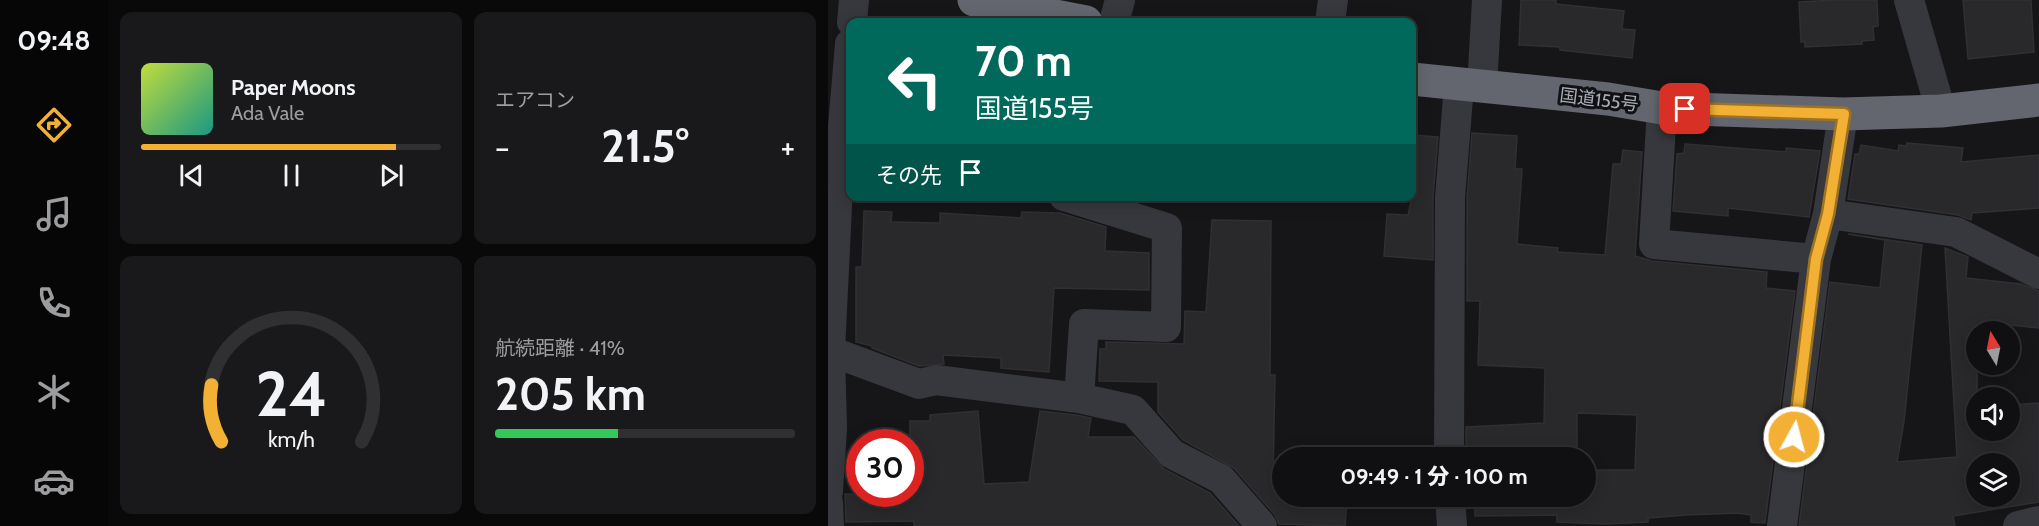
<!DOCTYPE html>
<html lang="ja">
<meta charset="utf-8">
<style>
body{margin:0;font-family:Cabin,"Noto Sans JP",sans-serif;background:#19191b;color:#f1f3f6;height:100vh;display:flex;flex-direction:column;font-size:22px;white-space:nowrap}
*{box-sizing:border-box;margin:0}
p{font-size:20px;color:#9c9d9f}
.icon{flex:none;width:33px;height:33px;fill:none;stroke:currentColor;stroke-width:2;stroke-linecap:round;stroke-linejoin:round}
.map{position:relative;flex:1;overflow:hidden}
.drawer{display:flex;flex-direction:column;gap:12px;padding:12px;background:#09090a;width:720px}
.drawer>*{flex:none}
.guide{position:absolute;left:18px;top:18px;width:570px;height:183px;border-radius:12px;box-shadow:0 3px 15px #0003,0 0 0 2px #303032;background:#00695c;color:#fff;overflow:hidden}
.needle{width:39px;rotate:350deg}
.tools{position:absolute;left:1138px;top:321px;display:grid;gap:12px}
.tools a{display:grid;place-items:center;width:54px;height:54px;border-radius:50%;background:#101012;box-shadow:0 3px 15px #0003,0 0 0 2px #303032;font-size:30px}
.speed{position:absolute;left:18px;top:429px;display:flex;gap:12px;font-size:30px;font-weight:700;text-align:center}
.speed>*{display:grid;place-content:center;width:78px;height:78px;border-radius:50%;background:#101012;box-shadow:0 3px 15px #0003,0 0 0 2px #303032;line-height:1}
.speed .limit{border:9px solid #d22;background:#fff;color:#111}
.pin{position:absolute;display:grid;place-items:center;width:51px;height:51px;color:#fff;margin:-26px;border-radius:12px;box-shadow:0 3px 9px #0006}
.me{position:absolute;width:66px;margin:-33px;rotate:7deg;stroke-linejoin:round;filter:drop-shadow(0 0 4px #0008)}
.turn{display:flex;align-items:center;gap:21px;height:126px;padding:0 30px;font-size:27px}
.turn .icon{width:78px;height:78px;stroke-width:2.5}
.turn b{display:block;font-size:42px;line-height:51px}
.then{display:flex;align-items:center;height:57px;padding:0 30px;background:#0003;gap:12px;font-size:22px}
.big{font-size:45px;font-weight:800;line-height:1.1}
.drawer .tile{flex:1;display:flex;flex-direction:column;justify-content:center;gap:9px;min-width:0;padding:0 21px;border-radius:12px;background:#19191b}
.drawer .dial{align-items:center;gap:0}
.dial svg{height:156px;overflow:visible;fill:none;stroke:#303032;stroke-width:7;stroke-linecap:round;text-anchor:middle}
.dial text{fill:#f1f3f6;stroke:none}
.song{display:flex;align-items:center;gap:18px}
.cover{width:72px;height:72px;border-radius:9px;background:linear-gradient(135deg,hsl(70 70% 55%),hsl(170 70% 35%))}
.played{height:6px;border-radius:3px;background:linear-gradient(90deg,#f2b134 85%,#303032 85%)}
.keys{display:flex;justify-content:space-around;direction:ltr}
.heat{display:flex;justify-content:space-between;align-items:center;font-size:33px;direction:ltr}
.charge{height:9px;border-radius:4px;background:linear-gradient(90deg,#34c759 41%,#303032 0)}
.drawer .tiles{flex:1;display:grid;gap:12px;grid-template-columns:repeat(2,1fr)}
.trip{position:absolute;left:444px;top:447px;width:324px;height:60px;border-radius:30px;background:#101012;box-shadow:0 3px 15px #0003,0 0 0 2px #303032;font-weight:800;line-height:60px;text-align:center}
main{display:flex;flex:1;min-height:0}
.dock{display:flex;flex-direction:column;width:108px;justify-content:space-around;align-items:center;background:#060607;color:#9c9d9f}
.dock .icon{width:42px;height:42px}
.dock .on{color:#f2b134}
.dock b{font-size:27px;color:#f1f3f6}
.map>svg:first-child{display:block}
</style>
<main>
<nav class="dock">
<b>09:48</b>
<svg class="icon on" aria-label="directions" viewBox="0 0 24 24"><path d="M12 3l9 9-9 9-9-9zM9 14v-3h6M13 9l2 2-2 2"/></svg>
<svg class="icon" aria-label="music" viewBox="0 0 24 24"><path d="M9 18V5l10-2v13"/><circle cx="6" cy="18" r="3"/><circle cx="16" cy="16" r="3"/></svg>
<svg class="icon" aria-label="phone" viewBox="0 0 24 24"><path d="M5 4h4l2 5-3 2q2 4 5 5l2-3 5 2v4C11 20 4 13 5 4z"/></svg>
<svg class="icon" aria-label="climate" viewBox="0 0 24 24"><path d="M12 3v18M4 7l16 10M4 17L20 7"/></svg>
<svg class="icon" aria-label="car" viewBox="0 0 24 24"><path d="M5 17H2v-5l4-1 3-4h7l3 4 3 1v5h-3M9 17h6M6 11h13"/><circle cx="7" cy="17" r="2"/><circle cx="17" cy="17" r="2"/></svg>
</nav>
<section class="drawer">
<div class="tiles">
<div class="tile">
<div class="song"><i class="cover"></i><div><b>Paper Moons</b><p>Ada Vale</p></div></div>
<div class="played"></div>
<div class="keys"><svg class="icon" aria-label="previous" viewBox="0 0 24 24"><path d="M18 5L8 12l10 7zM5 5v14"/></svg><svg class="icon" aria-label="pause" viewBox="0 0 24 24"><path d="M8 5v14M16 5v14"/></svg><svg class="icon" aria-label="next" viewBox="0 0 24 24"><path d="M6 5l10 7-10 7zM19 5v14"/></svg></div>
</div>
<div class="tile"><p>エアコン</p>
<div class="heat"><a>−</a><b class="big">21.5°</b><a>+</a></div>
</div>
<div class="tile dial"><svg viewBox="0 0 100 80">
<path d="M14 69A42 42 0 1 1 86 69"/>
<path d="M14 69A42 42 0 0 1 9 40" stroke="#f2b134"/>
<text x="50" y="56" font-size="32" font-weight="700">24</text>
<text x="50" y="72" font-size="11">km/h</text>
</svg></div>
<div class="tile"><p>航続距離 · 41%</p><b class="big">205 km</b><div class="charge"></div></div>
</div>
</section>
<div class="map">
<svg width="1211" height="526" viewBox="0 0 1211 526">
<rect width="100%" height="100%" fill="#161618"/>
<path fill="#29292c" stroke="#303034" stroke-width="1.5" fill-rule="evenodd" d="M693 0H728V4L796 11 794 29 807 30 804 58 732 50V47L691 45Z
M1008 0H1049L1050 26 1045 27 1046 40 1034 41V44L977 47V42H973L971 2Z
M1135 0H1203L1206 52 1140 59Z
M644 133 689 136 687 169H694L689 244 730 248 729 252 777 255 785 164H793L795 150 814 152 807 256 824 261 939 272 938 288 967 291 937 523 923 522V515L909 513 858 515 820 518V522L778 524 729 522V515L647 516V508H640L639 496H758V470H807L809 415 749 413V458H638V427L716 423 717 368 650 365 652 301H639V199Z
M584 135 610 137 605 197V260L556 256 559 214 580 215 584 196Z
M1079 143 1135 148 1133 162 1211 155V208L1144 213 1143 220 1130 215 1020 199 1027 154H1031L1033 145 1070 151 1071 145 1078 146Z
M857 144 958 152V148L992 151 981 217 900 208V216L845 211 849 154 856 153Z
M36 211 64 212 63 222 112 223V213L193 218 194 212 232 213 278 227 277 251 321 253V290L226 288 221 372 173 368V358L115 355 116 364 91 366 44 348V346L28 342V267H34Z
M384 220 443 221 442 375H447L445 478 454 479V496H519L517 526 451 524 447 515 406 468 355 440 330 412V382L271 381 272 349H278V342L356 344 357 311 378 312Z
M1020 234 1094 245 1076 422 1069 462 1129 457 1117 248 1140 257 1138 278 1193 284 1211 291V328L1153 322 1151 332H1149V430H1182V405L1211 403V502L1125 516 1127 526H971L1002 282 1052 288 1057 240ZM1149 464H1182V496H1149Z
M150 411 156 484 201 482 212 411 248 415 263 418 260 437H306L336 469 382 493 411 526H86V521L18 522 17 494H82V421H102V415Z"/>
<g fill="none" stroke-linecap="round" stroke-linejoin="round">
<path stroke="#37383d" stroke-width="30" d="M1081 0 1113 111
M24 22 26 0
M286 22 292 0
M502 22 505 0
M654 87 659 0
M834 108 826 244 988 259
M236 196 339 228 338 327 256 324 251 398
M1000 214 1128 232 1211 274
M2 351 91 384 108 380 251 398 305 410 344 454 393 479 434 526
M621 458 622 198 631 85
M0 491 4 429 2 351 10 186 22 44
M622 496 624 526
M0 502 1 526
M954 526 988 259 1000 214 1015 114
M1190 526 1211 521"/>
<path stroke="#63666e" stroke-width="33" d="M146 0 258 22
M584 79 780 99 834 108 1015 114 1113 111 1211 100"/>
</g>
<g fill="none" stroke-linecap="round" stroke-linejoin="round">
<g stroke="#9d7322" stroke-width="15">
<path id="route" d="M857 109 1016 114 1000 214 988 259 966 437"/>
</g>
<use href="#route" stroke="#f2b134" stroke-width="10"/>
</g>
<g text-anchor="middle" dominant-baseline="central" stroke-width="6" stroke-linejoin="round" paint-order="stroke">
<g font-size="18" fill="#a8adb8" stroke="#111113">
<text transform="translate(771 100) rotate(7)">国道155号</text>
</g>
</g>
</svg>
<div class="tools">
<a><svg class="needle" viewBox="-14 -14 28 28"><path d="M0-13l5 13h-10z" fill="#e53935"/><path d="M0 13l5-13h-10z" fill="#9c9d9f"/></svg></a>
<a><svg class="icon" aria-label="sound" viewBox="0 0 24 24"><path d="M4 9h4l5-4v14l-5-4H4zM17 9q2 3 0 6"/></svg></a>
<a><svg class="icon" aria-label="layers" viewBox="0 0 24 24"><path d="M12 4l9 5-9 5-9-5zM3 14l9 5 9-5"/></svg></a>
</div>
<div class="speed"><div class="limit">30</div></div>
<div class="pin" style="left:857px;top:109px;background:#d93025"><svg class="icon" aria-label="arrive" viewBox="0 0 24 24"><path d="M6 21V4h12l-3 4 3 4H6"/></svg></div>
<svg class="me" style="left:966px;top:437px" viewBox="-20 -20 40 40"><circle r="17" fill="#f2b134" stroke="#fff" stroke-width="3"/><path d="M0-11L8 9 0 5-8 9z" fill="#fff"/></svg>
<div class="trip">09:49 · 1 分 · 100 m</div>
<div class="guide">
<div class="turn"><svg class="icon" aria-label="left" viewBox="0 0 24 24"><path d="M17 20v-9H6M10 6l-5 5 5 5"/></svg><div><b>70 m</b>国道155号</div></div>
<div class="then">その先<svg class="icon" aria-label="arrive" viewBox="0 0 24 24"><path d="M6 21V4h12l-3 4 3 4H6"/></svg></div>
</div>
</div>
</main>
